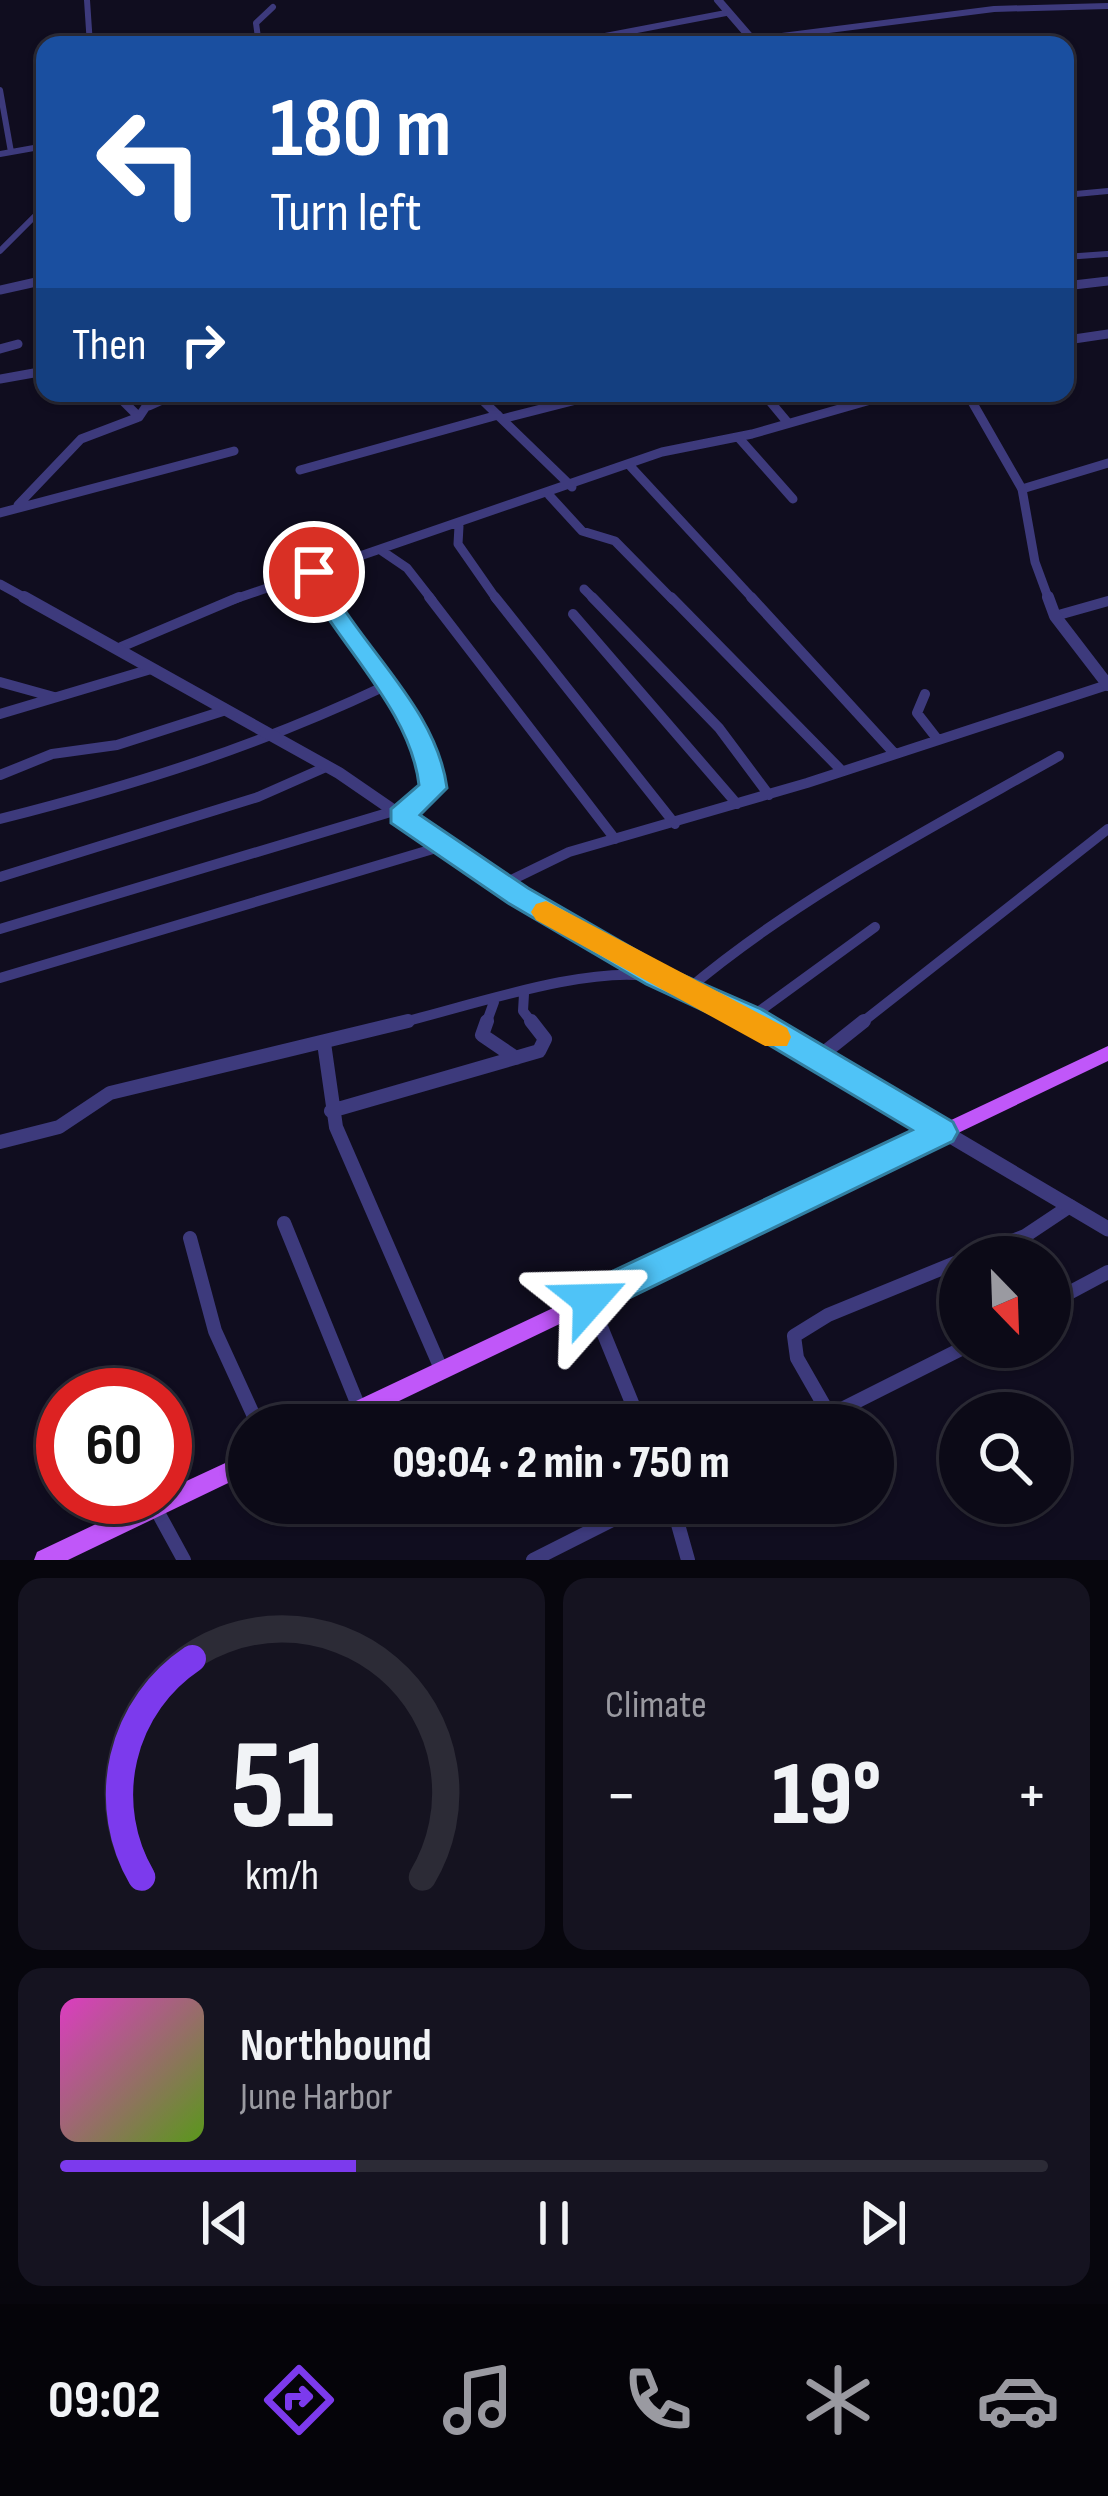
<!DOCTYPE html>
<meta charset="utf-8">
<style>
body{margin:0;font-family:"Sofia Sans Condensed",sans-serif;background:#151320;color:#f1f3f6;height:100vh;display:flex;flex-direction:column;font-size:45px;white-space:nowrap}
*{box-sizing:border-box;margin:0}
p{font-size:39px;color:#9a9aa1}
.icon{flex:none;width:66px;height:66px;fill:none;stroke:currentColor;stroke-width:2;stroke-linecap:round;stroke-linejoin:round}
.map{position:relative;height:1560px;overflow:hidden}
.sheet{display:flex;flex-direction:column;gap:18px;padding:18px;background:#07060d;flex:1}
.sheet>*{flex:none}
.banner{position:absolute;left:36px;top:36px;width:1038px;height:366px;border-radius:24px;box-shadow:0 3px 9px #0004,0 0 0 3px #2c2b36;background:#1a4fa0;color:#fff;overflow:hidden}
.needle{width:78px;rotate:157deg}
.buttons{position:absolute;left:939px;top:1236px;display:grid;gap:24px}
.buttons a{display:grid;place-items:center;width:132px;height:132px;border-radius:50%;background:#0c0a17;box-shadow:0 3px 9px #0004,0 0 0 3px #2c2b36;font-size:60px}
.speed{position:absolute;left:36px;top:1368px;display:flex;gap:24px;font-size:60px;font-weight:700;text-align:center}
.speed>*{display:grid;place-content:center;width:156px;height:156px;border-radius:50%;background:#0c0a17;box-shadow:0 3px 9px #0004,0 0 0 3px #2c2b36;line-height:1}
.speed .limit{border:18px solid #d22;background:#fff;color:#111}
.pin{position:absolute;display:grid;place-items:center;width:102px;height:102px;color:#fff;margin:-51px;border:6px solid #fff;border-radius:50%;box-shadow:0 3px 12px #0007}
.me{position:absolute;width:132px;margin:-66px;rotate:65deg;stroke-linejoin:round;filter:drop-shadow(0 0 9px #0008)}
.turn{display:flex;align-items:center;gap:42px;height:252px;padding:0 36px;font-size:54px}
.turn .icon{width:156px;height:156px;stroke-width:2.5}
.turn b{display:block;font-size:84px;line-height:102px}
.then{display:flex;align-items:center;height:114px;padding:0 36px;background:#0003;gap:24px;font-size:45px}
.big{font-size:90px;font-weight:800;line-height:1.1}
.sheet .card{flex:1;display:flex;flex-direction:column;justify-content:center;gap:18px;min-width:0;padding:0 42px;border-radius:24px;background:#151320}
.sheet .dial{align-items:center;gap:0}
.dial svg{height:312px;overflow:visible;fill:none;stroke:#2c2b36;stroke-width:7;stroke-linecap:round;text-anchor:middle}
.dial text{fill:#f1f3f6;stroke:none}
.song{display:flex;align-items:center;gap:36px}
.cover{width:144px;height:144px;border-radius:18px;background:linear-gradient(135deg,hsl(310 70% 55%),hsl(90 70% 35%))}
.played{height:12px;border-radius:6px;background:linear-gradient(90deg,#7c3aed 30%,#2c2b36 30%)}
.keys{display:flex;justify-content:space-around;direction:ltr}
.heat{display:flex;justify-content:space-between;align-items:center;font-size:66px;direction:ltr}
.sheet .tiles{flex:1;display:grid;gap:18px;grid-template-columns:1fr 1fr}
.card:last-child{grid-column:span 2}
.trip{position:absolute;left:228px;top:1404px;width:666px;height:120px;border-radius:60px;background:#0c0a17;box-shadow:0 3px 9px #0004,0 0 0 3px #2c2b36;font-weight:800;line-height:120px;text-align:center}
.tabs{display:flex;height:192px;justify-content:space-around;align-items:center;background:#050409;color:#9a9aa1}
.tabs .icon{width:84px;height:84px}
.tabs .active{color:#7c3aed}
.tabs b{font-size:54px;color:#f1f3f6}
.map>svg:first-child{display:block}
</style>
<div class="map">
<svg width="1108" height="1560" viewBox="0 0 1108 1560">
<rect width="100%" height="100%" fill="#100d1f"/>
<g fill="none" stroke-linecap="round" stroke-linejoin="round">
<path stroke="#3d3a7c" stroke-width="6" d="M87 0 90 45
M121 39 158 45
M751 40 994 9 1108 6
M259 45 256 23 273 7
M558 45 726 13
M0 90 11 152
M0 154 45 146
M1065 195 1108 191
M0 251 45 206
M1065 257 1107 254"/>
<path stroke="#3d3a7c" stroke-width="9" d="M1065 286 1108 281
M0 290 45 280
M1074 339 1108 334
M0 349 18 344
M0 379 45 371
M115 393 139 417
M475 393 572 487
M763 393 788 423
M149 406 178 393
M502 419 592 396 636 393
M738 437 793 499
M631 467 754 600
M300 470 498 415
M1022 489 1108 463
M549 495 582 531 615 541 673 600
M18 505 81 439 139 417 155 393
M0 513 234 451
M459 526 458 544 497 600
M382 551 407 568 432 600
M313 572 329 600
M584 589 595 600
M232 600 662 452 752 434 895 393"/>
<path stroke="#3d3a7c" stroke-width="10" d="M327 597C367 660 416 714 433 788L401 816
M429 597 615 839
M495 597 675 824
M592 597 719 728 769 795
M671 597 842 771
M751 597 894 753
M573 614 737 804
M1055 616 1108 601
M121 647 239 597
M0 682 54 697
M925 694 917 713 938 740
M0 714 151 669
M0 775 52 754 117 745 223 711
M0 819C138 784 256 747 385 686
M0 877 258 797 326 767
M501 885 569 852 807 783 1107 685
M0 929 394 811
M0 978 443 846
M687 990C800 895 931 828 1059 756
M524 994 523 1011 533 1024
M750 1018 875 927
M395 1024C464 1008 588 964 654 977
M486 1024 494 1002
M860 1024 1108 829"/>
<path stroke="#3d3a7c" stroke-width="14" d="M487 1021 482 1035 516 1058
M324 1043 336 1127 442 1371
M815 1060 864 1021
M331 1111 539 1051 545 1039 531 1021
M0 1142 59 1127 110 1093 408 1021
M284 1223 360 1410
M190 1238 215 1331 258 1425
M970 1257 1025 1236 1070 1206
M590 1300 641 1425
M1050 1303 1108 1272
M829 1414 797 1358 794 1336 828 1315 960 1261
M810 1425 965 1347
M672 1503 688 1560
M155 1507 184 1560
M533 1560 646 1503"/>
<path stroke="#3d3a7c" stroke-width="8" d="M718 0 757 45"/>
<path stroke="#3d3a7c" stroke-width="9" d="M967 393 1022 489 1035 562 1049 600
M0 584 29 600"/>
<path stroke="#3d3a7c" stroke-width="12" d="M24 597 339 773 518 896 657 976 761 1024
M1048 597 1055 616 1108 685"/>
<path stroke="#3d3a7c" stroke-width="15" d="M756 1021 1108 1229"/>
<path fill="#c057f9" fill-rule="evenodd" d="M1108 1046V1061L349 1425H317L320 1418Z
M249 1452V1473L68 1560H34L37 1552 153 1497H165V1491Z"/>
</g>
<path fill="#4fc3f7" stroke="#337fa1" stroke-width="3" d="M314 565 322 567C330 581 336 596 344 609 381 665 438 719 447 788L420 815 528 888 667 968 761 1009 953 1122 958 1132 953 1141 602 1311 590 1315 577 1311 572 1300 577 1288 912 1130 739 1027 646 984 508 903 391 823V809L419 785C410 707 334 642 301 572Z"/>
<path fill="#f59e0b" d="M546 901 787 1028 791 1037 787 1046H765L536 920 531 912 536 904Z"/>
</svg>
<div class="buttons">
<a><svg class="needle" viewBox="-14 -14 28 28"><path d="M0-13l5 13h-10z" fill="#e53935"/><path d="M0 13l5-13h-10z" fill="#9a9aa1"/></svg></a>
<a><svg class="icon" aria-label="search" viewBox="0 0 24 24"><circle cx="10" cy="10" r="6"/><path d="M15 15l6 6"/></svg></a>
</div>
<div class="speed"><div class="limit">60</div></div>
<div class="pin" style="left:314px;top:572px;background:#d93025"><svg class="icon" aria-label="arrive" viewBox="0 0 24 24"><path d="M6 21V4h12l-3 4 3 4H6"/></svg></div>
<svg class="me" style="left:590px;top:1300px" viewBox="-20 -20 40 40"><path d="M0-17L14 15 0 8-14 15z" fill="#4fc3f7" stroke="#fff" stroke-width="4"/></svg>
<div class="trip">09:04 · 2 min · 750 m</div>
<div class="banner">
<div class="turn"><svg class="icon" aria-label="left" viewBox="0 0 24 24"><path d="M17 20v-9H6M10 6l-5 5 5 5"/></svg><div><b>180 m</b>Turn left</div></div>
<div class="then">Then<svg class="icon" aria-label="right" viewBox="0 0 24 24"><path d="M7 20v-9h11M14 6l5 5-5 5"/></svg></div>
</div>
</div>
<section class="sheet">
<div class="tiles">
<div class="card dial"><svg viewBox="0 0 100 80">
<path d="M14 69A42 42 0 1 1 86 69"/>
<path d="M14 69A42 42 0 0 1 27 13" stroke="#7c3aed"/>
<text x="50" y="56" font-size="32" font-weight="700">51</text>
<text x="50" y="72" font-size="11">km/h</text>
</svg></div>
<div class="card"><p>Climate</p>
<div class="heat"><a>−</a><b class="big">19°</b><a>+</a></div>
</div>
<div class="card">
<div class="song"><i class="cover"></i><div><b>Northbound</b><p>June Harbor</p></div></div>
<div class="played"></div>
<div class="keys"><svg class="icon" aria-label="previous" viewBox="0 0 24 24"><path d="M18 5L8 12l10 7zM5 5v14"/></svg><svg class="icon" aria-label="pause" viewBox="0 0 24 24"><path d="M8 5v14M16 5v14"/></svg><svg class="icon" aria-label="next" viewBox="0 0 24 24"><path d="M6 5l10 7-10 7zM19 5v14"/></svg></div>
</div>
</div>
</section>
<nav class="tabs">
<b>09:02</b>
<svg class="icon active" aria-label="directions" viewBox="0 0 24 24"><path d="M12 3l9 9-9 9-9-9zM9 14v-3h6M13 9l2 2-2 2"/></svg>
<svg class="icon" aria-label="music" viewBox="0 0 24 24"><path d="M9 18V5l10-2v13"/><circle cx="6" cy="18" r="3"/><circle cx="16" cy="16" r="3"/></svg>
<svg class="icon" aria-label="phone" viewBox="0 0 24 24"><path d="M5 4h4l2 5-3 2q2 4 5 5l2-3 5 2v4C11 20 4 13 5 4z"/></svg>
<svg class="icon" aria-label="climate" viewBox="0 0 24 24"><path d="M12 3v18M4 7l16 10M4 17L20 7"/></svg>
<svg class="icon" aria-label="car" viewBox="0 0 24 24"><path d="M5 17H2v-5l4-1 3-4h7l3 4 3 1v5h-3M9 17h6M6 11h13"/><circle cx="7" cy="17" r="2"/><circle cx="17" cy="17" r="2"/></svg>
</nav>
